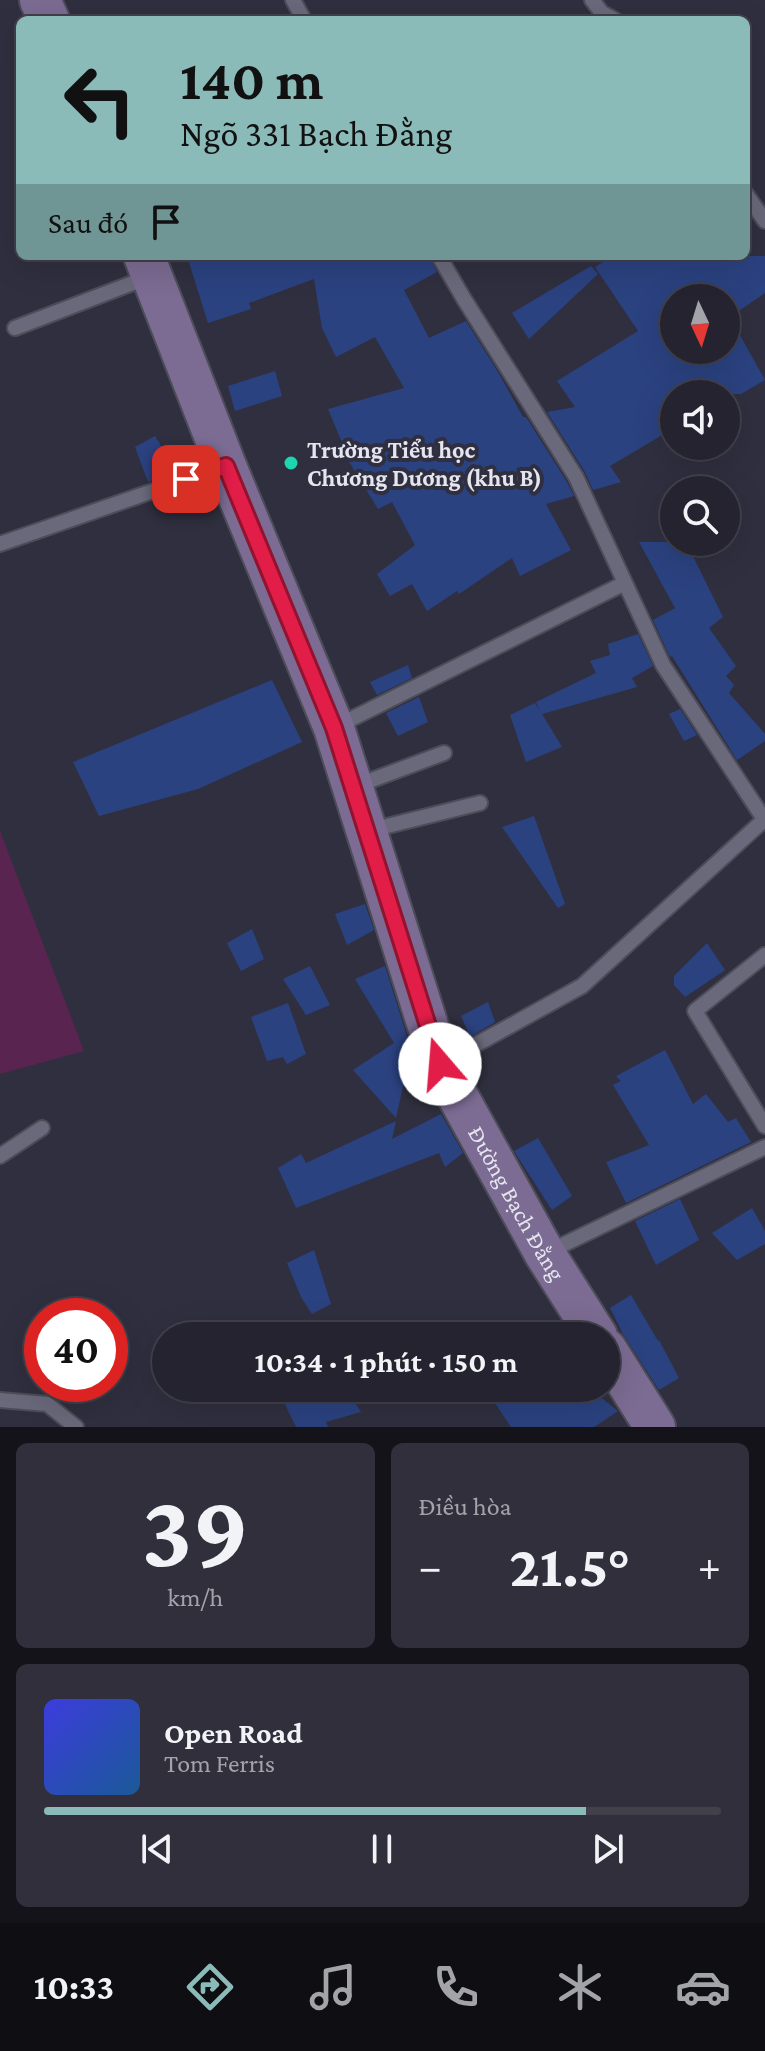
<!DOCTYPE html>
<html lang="vi">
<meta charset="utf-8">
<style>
body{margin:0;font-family:"Crimson Pro",serif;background:#302f3b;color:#f1f3f6;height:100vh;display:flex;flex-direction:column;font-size:30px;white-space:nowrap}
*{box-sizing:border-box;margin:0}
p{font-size:26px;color:#a3a4aa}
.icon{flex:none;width:44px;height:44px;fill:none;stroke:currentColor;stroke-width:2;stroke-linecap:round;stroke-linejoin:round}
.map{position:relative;height:1427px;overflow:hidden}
.details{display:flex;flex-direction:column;gap:16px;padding:16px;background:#14131a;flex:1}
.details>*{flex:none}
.banner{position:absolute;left:16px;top:16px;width:734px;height:244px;border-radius:12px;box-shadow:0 8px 32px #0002,0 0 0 2px #41404b;background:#8bbbb9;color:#111;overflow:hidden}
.needle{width:52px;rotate:176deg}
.fabs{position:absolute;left:660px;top:284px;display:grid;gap:16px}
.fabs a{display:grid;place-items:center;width:80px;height:80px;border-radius:50%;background:#24232f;box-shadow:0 8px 32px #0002,0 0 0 2px #41404b;font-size:40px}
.speed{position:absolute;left:24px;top:1298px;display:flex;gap:16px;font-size:40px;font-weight:700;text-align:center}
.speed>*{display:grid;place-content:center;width:104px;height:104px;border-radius:50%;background:#24232f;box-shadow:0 8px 32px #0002,0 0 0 2px #41404b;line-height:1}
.speed .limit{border:12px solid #d22;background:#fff;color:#111}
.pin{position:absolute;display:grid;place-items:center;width:68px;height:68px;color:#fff;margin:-34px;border-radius:16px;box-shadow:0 4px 12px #0006}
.me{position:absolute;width:88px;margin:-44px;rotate:342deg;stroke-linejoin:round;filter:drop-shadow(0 0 6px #0008)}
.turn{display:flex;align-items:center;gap:28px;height:168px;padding:0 32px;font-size:36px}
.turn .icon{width:104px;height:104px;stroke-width:2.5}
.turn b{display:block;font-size:56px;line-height:68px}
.then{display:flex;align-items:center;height:76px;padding:0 32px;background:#0003;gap:16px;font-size:30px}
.big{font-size:60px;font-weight:700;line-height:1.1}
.details .widget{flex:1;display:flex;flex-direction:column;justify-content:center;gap:12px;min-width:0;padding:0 28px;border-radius:12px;background:#302f3b}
.details .dial{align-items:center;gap:0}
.dial b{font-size:104px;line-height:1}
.song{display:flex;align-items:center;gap:24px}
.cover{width:96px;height:96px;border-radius:12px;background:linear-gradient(135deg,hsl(240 70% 55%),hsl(210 70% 35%))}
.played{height:8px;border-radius:4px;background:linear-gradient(90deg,#8bbbb9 80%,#41404b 80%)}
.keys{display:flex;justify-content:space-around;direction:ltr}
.heat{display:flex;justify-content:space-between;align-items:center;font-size:44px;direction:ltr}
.details .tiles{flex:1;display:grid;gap:16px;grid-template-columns:1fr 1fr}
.widget:last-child{grid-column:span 2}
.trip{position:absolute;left:152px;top:1322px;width:468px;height:80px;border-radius:40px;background:#24232f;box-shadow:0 8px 32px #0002,0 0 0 2px #41404b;font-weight:700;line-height:80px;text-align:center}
.tabs{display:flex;height:128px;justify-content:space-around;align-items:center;background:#0e0e13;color:#a3a4aa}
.tabs .icon{width:56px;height:56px}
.tabs .current{color:#8bbbb9}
.tabs b{font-size:36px;color:#f1f3f6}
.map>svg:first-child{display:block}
</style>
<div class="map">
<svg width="765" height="1427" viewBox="0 0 765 1427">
<rect width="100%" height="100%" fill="#302f3f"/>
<path fill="#59244f" d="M0 831 84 1051 0 1074Z"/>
<path fill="#2b4280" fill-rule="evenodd" d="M187 256H429L437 272 404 290 429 338 466 321 498 372 523 417H526L567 482 574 496 546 504 571 550 520 576 512 558 459 594 457 591 427 611 412 584 390 596 377 574 415 545 392 502 378 509 340 447 343 445 328 409 404 388 375 337 336 357 322 328 314 279 249 303 251 309 208 323Z
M612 256H765V293L730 317 765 380 741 394H674V428L610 466 621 482 593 490 585 472 547 412 575 407 557 381 638 331 595 267ZM708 288 715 298H726V350H674V298H692Z
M591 266 598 274 529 339 512 313Z
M275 371 282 396 235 411 228 386Z
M155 436 167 456 193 445 198 465 148 482 135 447Z
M639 542H686L723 617 709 628 736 666 726 676 734 685 729 693 765 734V741L737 760 672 656 670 657 653 620 675 608Z
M638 634 653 666 632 678 637 687 542 714 562 747 526 762 510 715 535 703 540 711 536 702 596 673 590 661 610 655 608 644Z
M408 665 412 678 377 695 370 682Z
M272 680 302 742 198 789 99 816 73 762Z
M419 697 428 722 398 736 386 713Z
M680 709 697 735 684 741 669 714Z
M534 816 565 904 558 908 502 827Z
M365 904 374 930 347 945 335 914Z
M252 929 264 959 241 971 227 943Z
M707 943 725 970 685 997 674 985V976Z
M310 966 330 1005 306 1015 283 979Z
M385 966 415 1062 407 1068 396 1118 353 1070 394 1043 355 979Z
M488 1002 495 1022 470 1037 461 1016Z
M288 1003 306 1054 287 1064 283 1057 267 1061 251 1017Z
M665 1050 693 1104 706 1094 728 1122 736 1118 751 1142 626 1203 606 1162 649 1145 613 1085 621 1081 616 1076Z
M441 1114 463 1153 445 1167 439 1153 296 1208 278 1168 301 1154 306 1163 396 1121 392 1139Z
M538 1138 572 1196 552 1210 514 1151Z
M680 1199 699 1240 656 1265 635 1221Z
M752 1208 765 1231V1244L737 1260 712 1233Z
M314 1250 331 1304 312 1314 301 1297 287 1263Z
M631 1295 658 1341 659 1340 679 1378 659 1390 623 1334 610 1308Z
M277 1388H345L361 1412 326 1422 328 1427H296Z
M485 1388H589L618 1411 594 1427H511Z"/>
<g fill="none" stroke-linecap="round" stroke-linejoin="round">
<g stroke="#4d4d5a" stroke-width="18">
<path id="lane" d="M293 0 304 20
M592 0 602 13 615 20
M746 194 765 221
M439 256 464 299 576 477 663 665 764 819
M15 328 151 276
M0 544 225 466
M335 727 625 583
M353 787 444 753
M371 830 480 803
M765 955 695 1011 765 1126
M441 1064 582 986 765 819
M0 1156 42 1128
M546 1253 765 1147
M0 1400 47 1404 76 1427"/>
</g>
<g stroke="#4d4d5a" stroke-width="44">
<g id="secondary">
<path d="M40 0 49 20"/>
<path id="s1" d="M144 256 226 466 334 728 440 1064 545 1254 597 1336"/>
<path d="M606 1349 655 1427"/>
</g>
</g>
<use href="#lane" stroke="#6a697b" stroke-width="14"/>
<use href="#secondary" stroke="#7c6b92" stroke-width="40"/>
</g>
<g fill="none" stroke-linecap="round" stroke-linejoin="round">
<g stroke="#92132f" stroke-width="20">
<path id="route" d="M186 479 226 466 334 728 440 1064"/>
</g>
<use href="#route" stroke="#e11d48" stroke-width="14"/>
</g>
<circle fill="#1dd5b1" stroke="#302f3f" stroke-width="3" cx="291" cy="463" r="8"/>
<g text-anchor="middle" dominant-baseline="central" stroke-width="8" stroke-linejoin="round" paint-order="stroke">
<g font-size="24" font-weight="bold" fill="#e5e5ef" stroke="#302f3f" text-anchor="start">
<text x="307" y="449">Trường Tiểu học<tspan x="307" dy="28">Chương Dương (khu B)</tspan></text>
</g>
<g font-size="24" fill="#e5e5ef" stroke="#302f3f">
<text stroke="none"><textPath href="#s1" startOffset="1020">Đường Bạch Đằng</textPath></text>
</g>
</g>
</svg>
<div class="fabs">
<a><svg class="needle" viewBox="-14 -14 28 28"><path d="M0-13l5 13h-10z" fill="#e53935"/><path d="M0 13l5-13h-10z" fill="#a3a4aa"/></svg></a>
<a><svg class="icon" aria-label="sound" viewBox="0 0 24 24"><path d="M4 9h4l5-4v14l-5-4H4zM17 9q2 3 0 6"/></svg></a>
<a><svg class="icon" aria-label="search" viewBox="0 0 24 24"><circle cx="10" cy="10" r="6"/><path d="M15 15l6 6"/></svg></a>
</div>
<div class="speed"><div class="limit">40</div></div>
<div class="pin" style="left:186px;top:479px;background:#d93025"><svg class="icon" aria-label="arrive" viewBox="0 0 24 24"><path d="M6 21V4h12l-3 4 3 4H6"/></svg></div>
<svg class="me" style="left:440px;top:1064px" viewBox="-20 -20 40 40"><circle r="19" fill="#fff"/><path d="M0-13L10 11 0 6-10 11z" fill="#e11d48"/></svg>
<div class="trip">10:34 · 1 phút · 150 m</div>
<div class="banner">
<div class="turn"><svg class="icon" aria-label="left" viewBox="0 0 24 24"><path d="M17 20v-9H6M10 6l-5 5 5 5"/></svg><div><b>140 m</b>Ngõ 331 Bạch Đằng</div></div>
<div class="then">Sau đó<svg class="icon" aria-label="arrive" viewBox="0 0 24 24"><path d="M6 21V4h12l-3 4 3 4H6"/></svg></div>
</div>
</div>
<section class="details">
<div class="tiles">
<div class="widget dial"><b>39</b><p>km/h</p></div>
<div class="widget"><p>Điều hòa</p>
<div class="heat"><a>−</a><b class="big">21.5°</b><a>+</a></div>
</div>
<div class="widget">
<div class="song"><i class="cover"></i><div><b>Open Road</b><p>Tom Ferris</p></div></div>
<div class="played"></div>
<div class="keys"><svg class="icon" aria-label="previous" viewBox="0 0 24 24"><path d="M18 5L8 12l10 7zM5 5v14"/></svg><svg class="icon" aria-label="pause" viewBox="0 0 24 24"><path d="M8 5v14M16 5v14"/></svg><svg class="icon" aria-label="next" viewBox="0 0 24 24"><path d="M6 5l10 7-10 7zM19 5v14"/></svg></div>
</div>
</div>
</section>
<nav class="tabs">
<b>10:33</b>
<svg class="icon current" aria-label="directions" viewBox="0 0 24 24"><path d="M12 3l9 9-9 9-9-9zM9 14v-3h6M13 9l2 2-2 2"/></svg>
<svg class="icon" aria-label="music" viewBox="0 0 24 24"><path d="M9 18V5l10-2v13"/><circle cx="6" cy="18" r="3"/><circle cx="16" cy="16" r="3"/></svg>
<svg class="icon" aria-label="phone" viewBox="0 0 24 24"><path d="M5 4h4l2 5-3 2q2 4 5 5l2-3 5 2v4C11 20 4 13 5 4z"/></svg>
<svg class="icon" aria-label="climate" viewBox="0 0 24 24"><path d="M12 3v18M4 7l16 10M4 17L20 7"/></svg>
<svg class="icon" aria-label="car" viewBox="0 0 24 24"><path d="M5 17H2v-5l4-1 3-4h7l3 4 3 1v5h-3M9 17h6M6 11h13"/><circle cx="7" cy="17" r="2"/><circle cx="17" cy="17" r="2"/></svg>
</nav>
